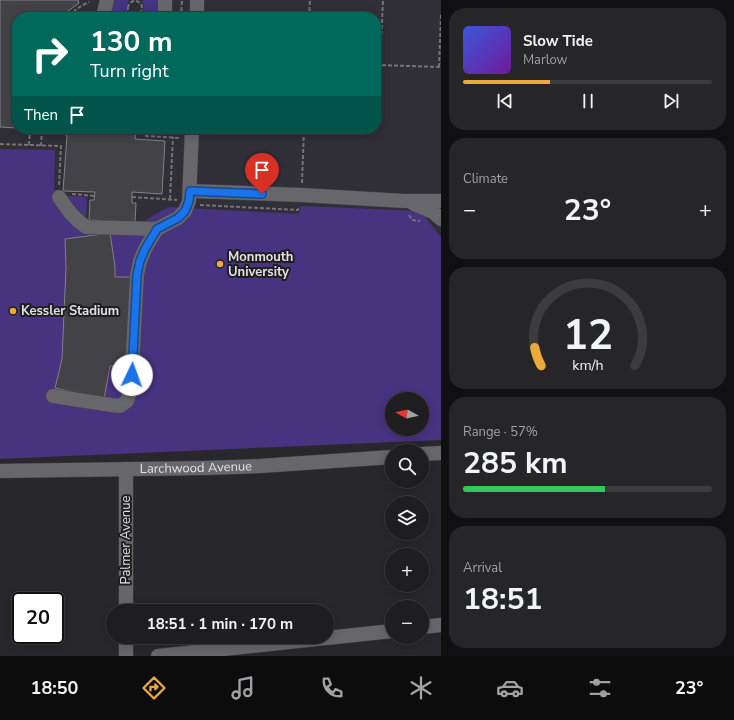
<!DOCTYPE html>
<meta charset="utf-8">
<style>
body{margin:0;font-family:"Nunito Sans",sans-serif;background:#262629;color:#f1f3f6;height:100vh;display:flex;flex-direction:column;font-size:15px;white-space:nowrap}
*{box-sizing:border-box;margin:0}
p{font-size:13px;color:#a1a2a5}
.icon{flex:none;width:22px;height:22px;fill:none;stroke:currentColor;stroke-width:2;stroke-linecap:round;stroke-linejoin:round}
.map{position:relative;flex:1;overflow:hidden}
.details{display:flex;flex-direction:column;gap:8px;padding:8px;background:#101012;width:293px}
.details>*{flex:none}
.banner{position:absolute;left:12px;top:12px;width:369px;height:122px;border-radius:16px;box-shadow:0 2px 10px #0003,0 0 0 1px #3c3b3e;background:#00695c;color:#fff;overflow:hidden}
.needle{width:26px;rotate:278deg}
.controls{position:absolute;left:385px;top:392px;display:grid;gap:8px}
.controls a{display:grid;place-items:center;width:44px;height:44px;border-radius:50%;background:#1e1d20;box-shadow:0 2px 10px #0003,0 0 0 1px #3c3b3e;font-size:20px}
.speed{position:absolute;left:12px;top:592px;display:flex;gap:8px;font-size:20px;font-weight:700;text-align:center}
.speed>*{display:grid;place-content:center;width:52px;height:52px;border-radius:50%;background:#1e1d20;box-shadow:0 2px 10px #0003,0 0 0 1px #3c3b3e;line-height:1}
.speed .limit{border:2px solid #111;border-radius:6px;background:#fff;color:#111}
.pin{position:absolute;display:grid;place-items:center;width:34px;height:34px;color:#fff;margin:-41px -17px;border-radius:50% 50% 50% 0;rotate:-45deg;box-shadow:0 0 4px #0007}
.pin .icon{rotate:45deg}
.me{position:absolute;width:44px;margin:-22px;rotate:3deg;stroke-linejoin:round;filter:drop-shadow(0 0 3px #0008)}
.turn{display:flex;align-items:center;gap:14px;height:84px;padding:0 12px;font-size:18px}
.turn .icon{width:52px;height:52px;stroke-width:2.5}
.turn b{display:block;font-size:28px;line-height:34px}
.then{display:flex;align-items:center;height:38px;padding:0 12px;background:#0003;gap:8px;font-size:15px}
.big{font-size:30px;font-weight:700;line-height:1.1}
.details .widget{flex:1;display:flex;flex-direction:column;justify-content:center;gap:6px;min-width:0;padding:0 14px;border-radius:16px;background:#262629}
.details .dial{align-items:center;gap:0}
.dial svg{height:104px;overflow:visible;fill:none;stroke:#3c3b3e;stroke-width:7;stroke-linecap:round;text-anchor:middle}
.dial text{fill:#f1f3f6;stroke:none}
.song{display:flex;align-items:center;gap:12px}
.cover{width:48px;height:48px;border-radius:6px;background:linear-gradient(135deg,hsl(230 70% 55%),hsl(280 70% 35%))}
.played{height:4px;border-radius:2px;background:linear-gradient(90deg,#ebaa39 35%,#3c3b3e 35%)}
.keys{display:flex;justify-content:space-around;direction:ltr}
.heat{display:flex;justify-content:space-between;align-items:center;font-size:22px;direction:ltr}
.charge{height:6px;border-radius:3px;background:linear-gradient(90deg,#34c759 57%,#3c3b3e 0)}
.trip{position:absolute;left:106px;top:604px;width:228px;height:40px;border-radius:20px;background:#1e1d20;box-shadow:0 2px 10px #0003,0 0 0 1px #3c3b3e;font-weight:700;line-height:40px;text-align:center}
.tab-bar{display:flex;height:64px;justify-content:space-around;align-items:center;background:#0c0c0d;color:#a1a2a5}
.tab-bar .icon{width:28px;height:28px}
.tab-bar .active{color:#ebaa39}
.tab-bar b{font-size:18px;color:#f1f3f6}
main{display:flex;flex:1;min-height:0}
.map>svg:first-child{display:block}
</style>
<main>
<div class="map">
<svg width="441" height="656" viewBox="0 0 441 656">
<rect width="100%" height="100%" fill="#28272b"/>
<path fill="#302f38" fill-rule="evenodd" d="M0 0H441V437L0 457ZM17 17H376V129H17ZM392 399H422V429H392Z"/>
<path fill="#473380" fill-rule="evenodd" d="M112 0H128L129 2C126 6 126 9 129 13L126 17H111Z
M144 0H159V17H144L141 14C145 10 144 6 142 2Z
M0 149 55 150 54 195 87 197 86 221 138 225 168 207 299 214 300 206 420 211 441 237V440L0 459ZM392 399H422V429H392Z"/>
<path fill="#434347" stroke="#828286" d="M0 0H78L79 3 60 17H17V128L0 127Z
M58 129H142V131H136L135 139 165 141 162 194 132 192V203H136L135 222 89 220 90 200H94L95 192 63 191 67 136Z
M110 233 115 267V277H131L127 366H110L104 399 55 388 62 359 66 268 65 239Z"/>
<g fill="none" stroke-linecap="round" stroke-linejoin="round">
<g stroke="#434245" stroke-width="15">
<g id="minor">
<path d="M106 17 104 12 107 0"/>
<path d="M165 17V0"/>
<path d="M197 17V0"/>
<path d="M190 191 302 195 404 201H441"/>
<path d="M59 197C67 209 73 218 86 227L157 229 178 218 185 211 189 201 192 129"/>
<path d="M414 204 433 212 441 219"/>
<path d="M53 396 111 405 120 406 127 401 131 389 137 275 140 261 145 249 157 229"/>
<path d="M422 454 441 453"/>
<path id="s1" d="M0 471 205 468 260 466 392 457"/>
<path d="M126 611V469"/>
<path d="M422 627 441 625"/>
<path d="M126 637V656"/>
<path d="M158 656 392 631"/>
</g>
</g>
<path stroke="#737275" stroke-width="2" stroke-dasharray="4 2" stroke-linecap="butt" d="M128 8a7 7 0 1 1 14 0a7 7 0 1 1-14 0Z
M139 13 142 17
M70 17C74 9 81 6 89 2
M127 17 131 13
M181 17 182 0
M309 17 310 0
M376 65 441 67
M380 65 383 0
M439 67 441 15
M147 129 146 136 181 138
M0 144 61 146 59 186
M29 145 30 129
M41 146 42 129
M302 183 304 129
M72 194 95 196
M132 197 177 200
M170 199 173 137
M200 205 298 210V207
M409 215 412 220 420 221"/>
<use href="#minor" stroke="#67666a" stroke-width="14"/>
</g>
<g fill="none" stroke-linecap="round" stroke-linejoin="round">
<g stroke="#114b97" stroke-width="10">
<path id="route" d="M132 375 137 275 140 261 145 249 157 229 178 218 185 211 189 201 190 191 262 194"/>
</g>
<use href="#route" stroke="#1a73e8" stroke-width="7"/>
</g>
<g fill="#ebaa39" stroke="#1e1e21" stroke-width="1.5">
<circle cx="220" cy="264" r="4"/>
<circle cx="13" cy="311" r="4"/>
</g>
<g text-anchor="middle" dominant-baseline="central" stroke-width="4" stroke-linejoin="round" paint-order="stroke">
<g font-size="13" font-weight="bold" fill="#e2e2e4" stroke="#1e1e21" text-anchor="start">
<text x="228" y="257">Monmouth<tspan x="228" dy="15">University</tspan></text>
<text x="21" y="311">Kessler Stadium</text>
</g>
<g font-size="13" fill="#e2e2e4" stroke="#1e1e21">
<text stroke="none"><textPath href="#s1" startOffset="196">Larchwood Avenue</textPath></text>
<text transform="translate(126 540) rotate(-90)">Palmer Avenue</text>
</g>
</g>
</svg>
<div class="controls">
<a><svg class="needle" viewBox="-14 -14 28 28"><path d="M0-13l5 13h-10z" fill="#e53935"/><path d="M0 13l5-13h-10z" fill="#a1a2a5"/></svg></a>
<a><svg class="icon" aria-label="search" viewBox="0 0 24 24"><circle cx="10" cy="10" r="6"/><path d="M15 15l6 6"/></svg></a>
<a><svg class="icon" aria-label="layers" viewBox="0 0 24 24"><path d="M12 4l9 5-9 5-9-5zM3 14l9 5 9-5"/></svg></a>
<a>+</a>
<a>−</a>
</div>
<div class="speed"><div class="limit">20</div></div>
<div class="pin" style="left:262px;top:194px;background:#d93025"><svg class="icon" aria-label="arrive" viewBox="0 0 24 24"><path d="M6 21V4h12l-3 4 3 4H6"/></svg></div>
<svg class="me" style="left:132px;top:375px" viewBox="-20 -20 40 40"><circle r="19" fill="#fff"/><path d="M0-13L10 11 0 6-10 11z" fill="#1a73e8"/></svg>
<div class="trip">18:51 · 1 min · 170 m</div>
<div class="banner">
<div class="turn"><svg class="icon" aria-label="right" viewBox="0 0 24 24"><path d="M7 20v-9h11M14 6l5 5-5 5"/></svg><div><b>130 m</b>Turn right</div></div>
<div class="then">Then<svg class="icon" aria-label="arrive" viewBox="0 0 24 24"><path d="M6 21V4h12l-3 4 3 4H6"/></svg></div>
</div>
</div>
<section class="details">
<div class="widget">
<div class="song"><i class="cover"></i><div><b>Slow Tide</b><p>Marlow</p></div></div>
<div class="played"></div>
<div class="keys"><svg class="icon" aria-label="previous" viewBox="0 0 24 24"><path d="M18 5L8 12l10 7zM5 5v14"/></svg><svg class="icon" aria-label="pause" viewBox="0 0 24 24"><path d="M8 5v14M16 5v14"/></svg><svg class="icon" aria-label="next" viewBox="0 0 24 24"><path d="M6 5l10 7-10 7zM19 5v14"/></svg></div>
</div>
<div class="widget"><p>Climate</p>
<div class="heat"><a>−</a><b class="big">23°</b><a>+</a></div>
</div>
<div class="widget dial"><svg viewBox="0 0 100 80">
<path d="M14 69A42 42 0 1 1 86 69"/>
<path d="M14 69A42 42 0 0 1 9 55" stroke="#ebaa39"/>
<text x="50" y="56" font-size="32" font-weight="700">12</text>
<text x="50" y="72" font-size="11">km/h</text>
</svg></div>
<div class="widget"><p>Range · 57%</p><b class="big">285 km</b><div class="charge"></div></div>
<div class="widget"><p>Arrival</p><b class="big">18:51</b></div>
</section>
</main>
<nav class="tab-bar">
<b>18:50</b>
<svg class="icon active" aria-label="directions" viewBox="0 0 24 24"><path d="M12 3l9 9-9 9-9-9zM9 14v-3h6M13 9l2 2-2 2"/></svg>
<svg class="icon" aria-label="music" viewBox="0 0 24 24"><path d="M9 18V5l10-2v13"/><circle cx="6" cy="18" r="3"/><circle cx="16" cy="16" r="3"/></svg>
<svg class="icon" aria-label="phone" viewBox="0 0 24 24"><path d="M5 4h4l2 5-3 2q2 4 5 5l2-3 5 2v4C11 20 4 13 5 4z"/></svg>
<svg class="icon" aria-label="climate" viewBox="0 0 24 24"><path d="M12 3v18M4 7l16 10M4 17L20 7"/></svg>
<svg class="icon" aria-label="car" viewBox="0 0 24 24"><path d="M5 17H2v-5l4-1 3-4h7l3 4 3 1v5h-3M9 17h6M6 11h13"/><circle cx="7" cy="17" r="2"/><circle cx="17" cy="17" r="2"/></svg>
<svg class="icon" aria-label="filters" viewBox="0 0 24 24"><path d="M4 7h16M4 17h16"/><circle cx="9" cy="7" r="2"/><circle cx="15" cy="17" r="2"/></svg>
<b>23°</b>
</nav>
